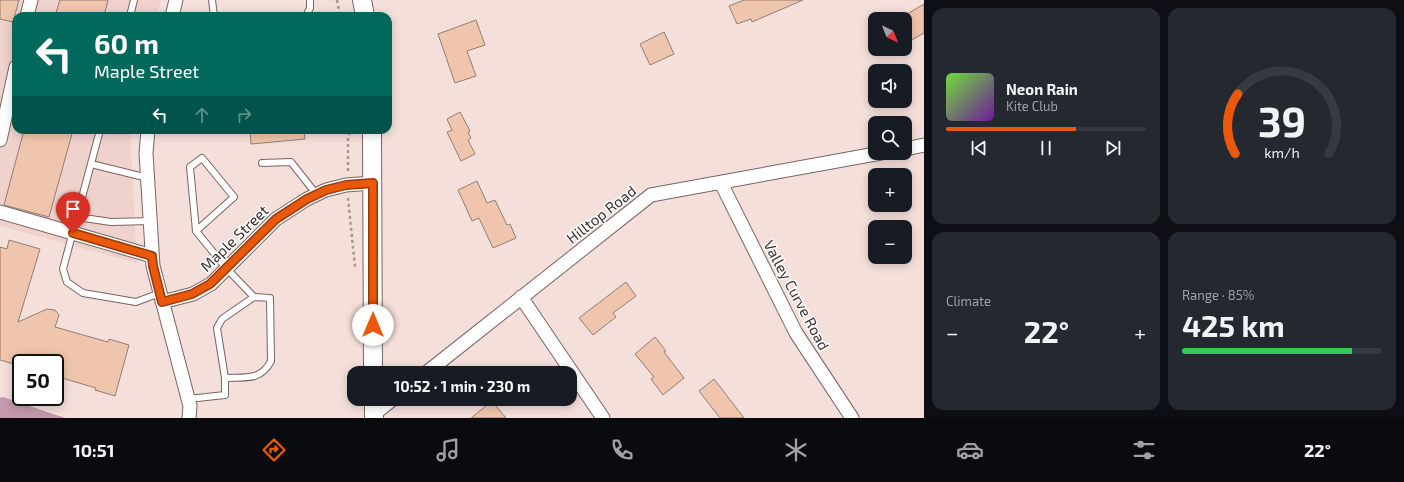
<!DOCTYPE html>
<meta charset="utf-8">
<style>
body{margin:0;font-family:"Exo 2",sans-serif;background:#242831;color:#f1f3f6;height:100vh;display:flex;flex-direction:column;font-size:15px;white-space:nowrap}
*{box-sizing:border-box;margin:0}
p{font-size:13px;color:#9ea1a6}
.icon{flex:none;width:22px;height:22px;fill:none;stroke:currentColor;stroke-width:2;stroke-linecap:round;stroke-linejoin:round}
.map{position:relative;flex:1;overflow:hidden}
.sheet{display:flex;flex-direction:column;gap:8px;padding:8px;background:#0d0f14;width:480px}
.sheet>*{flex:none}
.banner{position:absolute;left:12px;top:12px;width:380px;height:122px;border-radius:12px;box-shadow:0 2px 10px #0003;background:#00695c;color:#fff;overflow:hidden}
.needle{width:26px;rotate:137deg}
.controls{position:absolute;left:868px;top:12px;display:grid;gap:8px}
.controls a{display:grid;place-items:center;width:44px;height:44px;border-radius:8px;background:#171b24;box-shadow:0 2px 10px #0003;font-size:20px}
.speed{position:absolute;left:12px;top:354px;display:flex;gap:8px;font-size:20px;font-weight:700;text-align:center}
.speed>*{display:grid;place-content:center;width:52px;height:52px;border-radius:50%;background:#171b24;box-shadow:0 2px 10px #0003;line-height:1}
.speed .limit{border:2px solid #111;border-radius:6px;background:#fff;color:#111}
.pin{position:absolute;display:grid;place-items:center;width:34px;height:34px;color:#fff;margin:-41px -17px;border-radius:50% 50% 50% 0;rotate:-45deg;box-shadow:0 0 4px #0007}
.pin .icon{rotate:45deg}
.me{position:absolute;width:44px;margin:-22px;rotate:0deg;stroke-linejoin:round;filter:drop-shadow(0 0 3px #0008)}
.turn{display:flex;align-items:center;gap:14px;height:84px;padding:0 16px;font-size:18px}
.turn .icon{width:52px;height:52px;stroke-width:2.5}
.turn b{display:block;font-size:28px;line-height:34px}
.lanes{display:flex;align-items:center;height:38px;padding:0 16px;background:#0003;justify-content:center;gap:20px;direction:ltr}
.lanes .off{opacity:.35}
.big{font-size:30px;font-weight:700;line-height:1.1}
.sheet .widget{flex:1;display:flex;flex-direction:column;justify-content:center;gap:6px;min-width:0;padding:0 14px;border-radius:12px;background:#242831}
.sheet .dial{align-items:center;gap:0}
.dial svg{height:104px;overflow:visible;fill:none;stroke:#363941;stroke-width:7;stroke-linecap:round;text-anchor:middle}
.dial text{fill:#f1f3f6;stroke:none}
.song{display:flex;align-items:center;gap:12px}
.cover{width:48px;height:48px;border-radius:6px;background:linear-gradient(135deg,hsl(100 70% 55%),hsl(280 70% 35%))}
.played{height:4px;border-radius:2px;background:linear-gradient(90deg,#ea580c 65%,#363941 65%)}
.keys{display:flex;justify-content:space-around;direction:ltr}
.heat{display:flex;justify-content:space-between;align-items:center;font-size:22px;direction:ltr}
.charge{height:6px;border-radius:3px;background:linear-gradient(90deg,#34c759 85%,#363941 0)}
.sheet .tiles{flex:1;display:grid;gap:8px;grid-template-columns:repeat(2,1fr)}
.trip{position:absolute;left:347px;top:366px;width:230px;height:40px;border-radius:12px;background:#171b24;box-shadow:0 2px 10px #0003;font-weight:700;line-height:40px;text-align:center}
.tab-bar{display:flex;height:64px;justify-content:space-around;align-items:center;background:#090b0e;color:#9ea1a6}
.tab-bar .icon{width:28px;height:28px}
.tab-bar .selected{color:#ea580c}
.tab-bar b{font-size:18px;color:#f1f3f6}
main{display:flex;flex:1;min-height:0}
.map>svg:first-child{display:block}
</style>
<main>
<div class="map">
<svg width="924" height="418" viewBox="0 0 924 418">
<rect width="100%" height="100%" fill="#f5dfda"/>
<path fill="#f0d2cd" d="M0 0H161L157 16H16V130H131L130 134 137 263 0 226Z"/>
<path fill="#c498ae" d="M3 397 65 418H0V398Z"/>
<path fill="#f0c5ad" stroke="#907f75" d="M0 0H19L13 22 0 19Z
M60 0H108L104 16H55Z
M744 0H803L752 22 751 19 737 24 729 6Z
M924 4V33L905 44V19H903L902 17Z
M476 20 485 45 467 51 476 76 455 83 438 34Z
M664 32 674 54 650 65 640 44Z
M460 112 470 131 468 132 471 138 468 140 475 154 461 161 447 132 452 130 447 119Z
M24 130H73L49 217 4 205Z
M250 130H304L305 139 251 144Z
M477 181 487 203 495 200 507 225 510 224 516 238 493 248 479 218 472 221 458 190Z
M9 240 40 249 18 322 47 309 55 310 59 315 55 327 108 342 109 339 129 345 115 396 95 390 96 388 55 376V363H21V366L0 360V247L7 249Z
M626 282 636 296 613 313 616 317 593 335 579 318Z
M655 337 666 351 664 352 684 378 663 395 651 379 654 377 635 354Z
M714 379 744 418H720L699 391Z
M492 401 506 418H471Z"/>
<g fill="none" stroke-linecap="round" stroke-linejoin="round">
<g stroke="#786461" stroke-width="8">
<path id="service" d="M212 0 214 16
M130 16 134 0
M306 16 310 8V0
M100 130 63 269 67 282 83 293 136 302 160 293
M262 163 291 162 317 195
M91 164 148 178
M77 217 111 222 151 221
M196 231 234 197 202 158 190 167 196 231 226 268 254 297 270 298 271 361C261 381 245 377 225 378L217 328 222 319 254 297
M188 399 225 395V378"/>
</g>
<g stroke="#786461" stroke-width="15">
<path id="minor" d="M27 16 31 0
M172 16 176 0
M148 130 146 153 153 266 190 406 189 418
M0 140 16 67
M905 149 924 145
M721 183 796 333 852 418
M0 212 152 256
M521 297 603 418
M162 302 193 294 211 284 276 219 307 199 326 190 346 185 373 183
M426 373 651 195 881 153
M374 414 393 399"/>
</g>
<g stroke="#786461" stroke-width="20">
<path id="secondary" d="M362 0 365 16
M372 130 373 373
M374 399V418"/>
</g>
<path stroke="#a79693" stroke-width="2.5" stroke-dasharray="3 3" stroke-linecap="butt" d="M337 0 340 16
M348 171V140L350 130
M348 198 355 267"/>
<use href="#service" stroke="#fff" stroke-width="6"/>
<use href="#minor" stroke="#fff" stroke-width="13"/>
<use href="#secondary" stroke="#fff" stroke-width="18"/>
</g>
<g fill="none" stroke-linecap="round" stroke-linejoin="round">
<g stroke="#983908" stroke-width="10">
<path id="route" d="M73 233 152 256 153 266 162 302 192 294 210 284 276 219 307 199 326 190 346 185 373 183V325"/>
</g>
<use href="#route" stroke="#ea580c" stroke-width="7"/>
</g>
<g text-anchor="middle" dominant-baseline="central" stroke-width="3" stroke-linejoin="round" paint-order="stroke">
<g font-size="15" fill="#38302e" stroke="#fff">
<text transform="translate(601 214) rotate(-38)">Hilltop Road</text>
<text transform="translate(234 238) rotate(-44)">Maple Street</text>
<text transform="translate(797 295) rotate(62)">Valley Curve Road</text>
</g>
</g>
</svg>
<div class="controls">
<a><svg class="needle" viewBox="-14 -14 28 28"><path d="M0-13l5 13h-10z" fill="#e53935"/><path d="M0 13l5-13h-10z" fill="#9ea1a6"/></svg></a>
<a><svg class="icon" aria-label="sound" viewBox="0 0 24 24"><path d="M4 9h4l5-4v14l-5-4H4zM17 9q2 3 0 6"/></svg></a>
<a><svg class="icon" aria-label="search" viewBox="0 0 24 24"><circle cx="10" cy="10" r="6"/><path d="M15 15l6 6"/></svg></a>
<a>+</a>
<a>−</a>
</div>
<div class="speed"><div class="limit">50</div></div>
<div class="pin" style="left:73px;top:233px;background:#d93025"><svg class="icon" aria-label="arrive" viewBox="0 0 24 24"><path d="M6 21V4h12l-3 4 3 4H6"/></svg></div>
<svg class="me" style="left:373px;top:325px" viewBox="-20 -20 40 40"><circle r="19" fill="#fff"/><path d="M0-13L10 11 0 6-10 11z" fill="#ea580c"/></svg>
<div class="trip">10:52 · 1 min · 230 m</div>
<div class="banner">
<div class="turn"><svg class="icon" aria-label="left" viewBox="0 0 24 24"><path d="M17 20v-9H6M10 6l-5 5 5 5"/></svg><div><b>60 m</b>Maple Street</div></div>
<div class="lanes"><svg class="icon" aria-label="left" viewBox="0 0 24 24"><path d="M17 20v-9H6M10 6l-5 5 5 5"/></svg><svg class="icon off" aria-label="ahead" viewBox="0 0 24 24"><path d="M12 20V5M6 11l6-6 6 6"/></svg><svg class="icon off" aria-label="right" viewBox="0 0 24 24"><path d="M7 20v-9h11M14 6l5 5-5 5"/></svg></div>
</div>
</div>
<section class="sheet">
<div class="tiles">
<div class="widget">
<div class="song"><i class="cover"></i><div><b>Neon Rain</b><p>Kite Club</p></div></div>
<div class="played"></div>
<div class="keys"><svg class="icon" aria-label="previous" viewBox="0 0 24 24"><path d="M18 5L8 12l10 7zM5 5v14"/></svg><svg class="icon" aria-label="pause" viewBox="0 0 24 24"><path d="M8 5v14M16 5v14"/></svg><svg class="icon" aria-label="next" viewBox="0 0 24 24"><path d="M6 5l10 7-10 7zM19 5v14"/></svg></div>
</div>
<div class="widget dial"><svg viewBox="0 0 100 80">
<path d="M14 69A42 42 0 1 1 86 69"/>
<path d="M14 69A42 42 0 0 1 16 23" stroke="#ea580c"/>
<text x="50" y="56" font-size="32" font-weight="700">39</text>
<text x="50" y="72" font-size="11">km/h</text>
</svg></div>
<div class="widget"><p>Climate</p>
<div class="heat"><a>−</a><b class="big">22°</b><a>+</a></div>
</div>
<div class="widget"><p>Range · 85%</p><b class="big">425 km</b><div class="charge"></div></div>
</div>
</section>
</main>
<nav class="tab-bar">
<b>10:51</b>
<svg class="icon selected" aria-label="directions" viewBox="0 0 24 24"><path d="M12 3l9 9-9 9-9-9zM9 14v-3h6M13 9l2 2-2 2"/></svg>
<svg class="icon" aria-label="music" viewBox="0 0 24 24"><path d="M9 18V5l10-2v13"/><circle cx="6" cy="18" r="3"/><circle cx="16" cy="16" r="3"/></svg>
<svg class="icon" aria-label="phone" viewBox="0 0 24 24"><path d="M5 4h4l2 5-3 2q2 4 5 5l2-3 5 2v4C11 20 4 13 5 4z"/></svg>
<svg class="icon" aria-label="climate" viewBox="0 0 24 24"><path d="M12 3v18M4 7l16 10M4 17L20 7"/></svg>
<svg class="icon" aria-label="car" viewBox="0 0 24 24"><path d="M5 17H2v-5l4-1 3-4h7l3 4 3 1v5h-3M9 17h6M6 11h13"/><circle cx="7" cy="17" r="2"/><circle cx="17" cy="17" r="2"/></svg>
<svg class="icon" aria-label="filters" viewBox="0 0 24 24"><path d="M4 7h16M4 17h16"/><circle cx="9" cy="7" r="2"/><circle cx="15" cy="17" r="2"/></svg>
<b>22°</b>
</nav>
